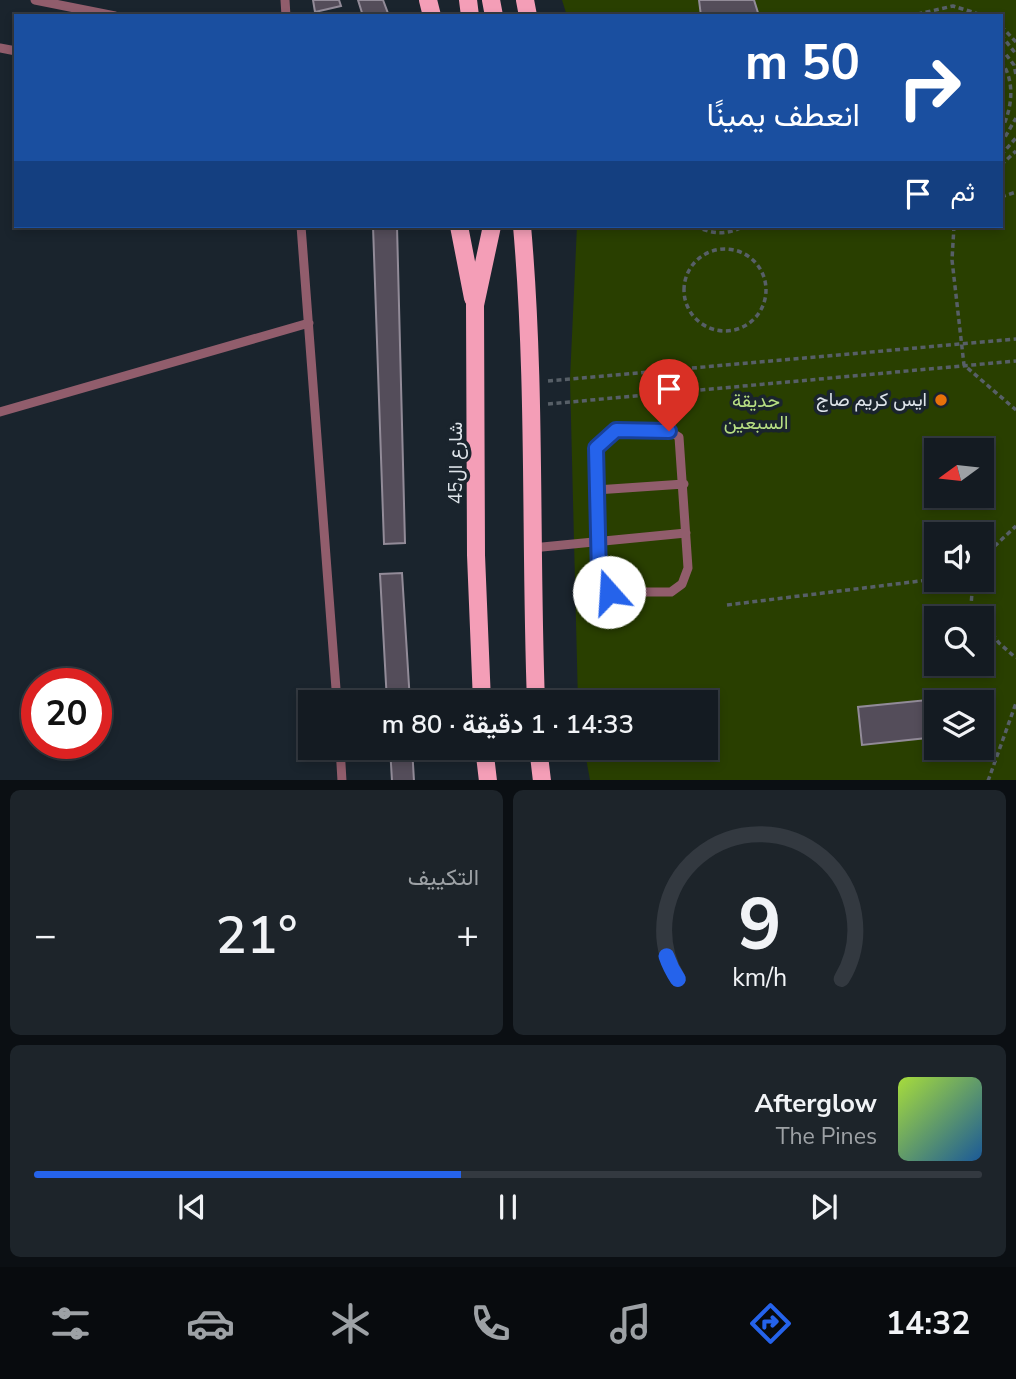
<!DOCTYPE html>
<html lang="ar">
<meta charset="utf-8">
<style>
body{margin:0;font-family:"Nunito Sans",Vazirmatn,sans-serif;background:#1d242a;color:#f1f3f6;direction:rtl;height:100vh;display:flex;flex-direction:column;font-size:26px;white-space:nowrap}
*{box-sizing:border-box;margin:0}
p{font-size:23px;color:#9da1a5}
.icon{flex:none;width:38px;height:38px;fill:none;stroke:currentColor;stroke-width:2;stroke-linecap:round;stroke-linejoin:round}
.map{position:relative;height:780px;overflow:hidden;direction:ltr}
.drawer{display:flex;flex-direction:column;gap:10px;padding:10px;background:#0b0f13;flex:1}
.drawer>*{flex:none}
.hud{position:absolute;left:14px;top:14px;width:989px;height:214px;border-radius:0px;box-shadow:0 4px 10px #0003,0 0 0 2px #333940;direction:rtl;background:#1a4fa0;color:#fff;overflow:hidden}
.needle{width:46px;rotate:255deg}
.controls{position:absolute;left:924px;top:438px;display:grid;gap:14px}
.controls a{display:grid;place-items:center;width:70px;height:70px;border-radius:0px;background:#141b22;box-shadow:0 4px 10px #0003,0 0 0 2px #333940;font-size:35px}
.speed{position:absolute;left:21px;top:668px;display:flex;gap:14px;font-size:35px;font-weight:700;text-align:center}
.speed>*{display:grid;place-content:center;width:91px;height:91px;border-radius:50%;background:#141b22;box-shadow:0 4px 10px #0003,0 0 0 2px #333940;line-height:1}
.speed .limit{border:10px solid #d22;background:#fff;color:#111}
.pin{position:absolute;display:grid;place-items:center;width:60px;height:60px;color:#fff;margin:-72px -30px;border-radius:50% 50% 50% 0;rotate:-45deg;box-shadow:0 0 7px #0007}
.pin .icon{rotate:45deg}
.me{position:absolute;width:77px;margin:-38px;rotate:341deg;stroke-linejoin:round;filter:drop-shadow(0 0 5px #0008)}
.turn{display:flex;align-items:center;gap:24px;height:147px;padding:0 28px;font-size:32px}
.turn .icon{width:91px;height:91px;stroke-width:2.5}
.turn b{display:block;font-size:49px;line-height:60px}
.then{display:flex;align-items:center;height:66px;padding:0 28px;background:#0003;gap:14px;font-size:26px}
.big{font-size:52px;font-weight:600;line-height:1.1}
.drawer .widget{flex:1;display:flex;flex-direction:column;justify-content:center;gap:10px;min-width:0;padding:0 24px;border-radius:10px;background:#1d242a}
.drawer .dial{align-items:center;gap:0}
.dial svg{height:182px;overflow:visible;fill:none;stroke:#333940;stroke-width:7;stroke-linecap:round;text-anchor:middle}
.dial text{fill:#f1f3f6;stroke:none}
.song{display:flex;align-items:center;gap:21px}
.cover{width:84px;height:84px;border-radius:10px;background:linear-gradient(135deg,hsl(80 70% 55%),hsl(210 70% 35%))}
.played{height:7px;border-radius:4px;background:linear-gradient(90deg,#2563eb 45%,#333940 45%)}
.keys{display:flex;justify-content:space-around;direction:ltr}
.heat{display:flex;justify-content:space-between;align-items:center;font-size:38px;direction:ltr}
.drawer .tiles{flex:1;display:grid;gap:10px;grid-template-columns:1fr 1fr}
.widget:last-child{grid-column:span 2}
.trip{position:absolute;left:298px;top:690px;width:420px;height:70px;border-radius:0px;background:#141b22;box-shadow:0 4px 10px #0003,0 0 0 2px #333940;font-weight:600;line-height:70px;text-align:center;direction:rtl}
.dock{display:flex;height:112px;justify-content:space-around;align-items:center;background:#080b0e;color:#9da1a5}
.dock .icon{width:49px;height:49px}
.dock .active{color:#2563eb}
.dock b{font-size:32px;color:#f1f3f6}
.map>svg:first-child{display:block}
</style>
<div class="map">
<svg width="1016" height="781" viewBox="0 0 1016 781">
<rect width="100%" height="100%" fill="#1a242d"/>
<path fill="#293f00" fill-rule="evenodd" d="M562 0H1016V780H590L584 747H705V702H578L570 379 577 226H1001V16H567ZM936 450H982V495H936ZM936 534H982V579H936ZM936 618H982V663H936ZM936 702H982V747H936Z"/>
<path fill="#544d5a" stroke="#928b98" stroke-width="2" d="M313 0H339L341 6 315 12Z
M358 0H383L389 16H363Z
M699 0H754L759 16H701Z
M373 226H397L405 543 384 544Z
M402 573 410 702H387L380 574Z
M937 699 936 737 862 745 858 707Z
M390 747H412L414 781H392Z"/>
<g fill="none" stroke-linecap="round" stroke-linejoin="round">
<path stroke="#575f67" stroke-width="3.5" stroke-dasharray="5 3.5" stroke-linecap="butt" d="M909 16 953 6 985 16
M938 16H961
M1001 26 1016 42
M1001 35 1016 54
M1001 48 1014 65 1016 75
M1001 61C1016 82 1012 109 1001 131
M1001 82V112
M1001 144 1016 118
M1001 155 1016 138
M1001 165 1016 151
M1001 197 1016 192
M695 226C714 235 726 235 745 226
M954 226 952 260 964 365 1016 410
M684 290a41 41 0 1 1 82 0a41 41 0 1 1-82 0Z
M548 381 1016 339
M548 404 1016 361
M982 558 1016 526
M973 579 971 606 980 618
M727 605 936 579
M982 620 999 643 1016 658
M988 781 1016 703"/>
<path stroke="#915d6c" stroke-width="9" d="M35 0 115 16
M285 0 286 16
M0 48 16 51
M301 226 337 702
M0 412 309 323
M616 430 669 431 679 437 688 568 682 584 671 592H609L599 576 596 448Z
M596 490 684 484
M532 548 686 533
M340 747 342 781"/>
<path stroke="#f49eb7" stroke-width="18" d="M428 0 432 16
M468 0 470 16
M491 0 494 16
M525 0 528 16
M459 226 473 298
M522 226C536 384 530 543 536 702
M482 702 476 555 475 305 492 226
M484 747 488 781
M538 747 542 781"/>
</g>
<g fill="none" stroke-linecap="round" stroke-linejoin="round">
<g stroke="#184099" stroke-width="18">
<path id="route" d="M609 592 599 576 596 448 616 430 669 431"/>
</g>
<use href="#route" stroke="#2563eb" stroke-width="12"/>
</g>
<circle fill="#e8710a" stroke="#1a242d" stroke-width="2.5" cx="941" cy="400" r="7"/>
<g text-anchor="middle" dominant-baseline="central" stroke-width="7" stroke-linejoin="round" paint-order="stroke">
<g font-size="19" fill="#dee4ea" stroke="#1a242d" text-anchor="end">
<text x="927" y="400">ايس كريم صاج</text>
</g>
<g font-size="19" fill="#b7df83" stroke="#1a242d">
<text x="756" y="401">حديقة<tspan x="756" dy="22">السبعين</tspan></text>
</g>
<g font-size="19" fill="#dee4ea" stroke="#1a242d">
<text transform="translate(456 463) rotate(-90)">شارع ال45</text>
</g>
</g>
</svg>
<div class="controls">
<a><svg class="needle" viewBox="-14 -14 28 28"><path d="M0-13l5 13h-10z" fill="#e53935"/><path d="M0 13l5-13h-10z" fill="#9da1a5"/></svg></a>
<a><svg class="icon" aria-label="sound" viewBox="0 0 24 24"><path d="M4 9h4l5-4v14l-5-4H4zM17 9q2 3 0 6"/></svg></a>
<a><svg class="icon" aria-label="search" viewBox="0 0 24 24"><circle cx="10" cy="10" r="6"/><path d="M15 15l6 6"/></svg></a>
<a><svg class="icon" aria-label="layers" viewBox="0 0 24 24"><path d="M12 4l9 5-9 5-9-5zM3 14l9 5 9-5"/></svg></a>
</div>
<div class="speed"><div class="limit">20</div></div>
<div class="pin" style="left:669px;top:431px;background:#d93025"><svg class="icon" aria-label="arrive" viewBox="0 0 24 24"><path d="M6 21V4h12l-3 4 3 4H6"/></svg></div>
<svg class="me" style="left:609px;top:592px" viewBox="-20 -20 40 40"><circle r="19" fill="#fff"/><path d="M0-13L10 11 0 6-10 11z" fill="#2563eb"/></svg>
<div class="trip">14:33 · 1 دقيقة · 80 m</div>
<div class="hud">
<div class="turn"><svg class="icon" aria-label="right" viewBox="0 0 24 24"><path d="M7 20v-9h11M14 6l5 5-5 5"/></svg><div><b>50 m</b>انعطف يمينًا</div></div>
<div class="then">ثم<svg class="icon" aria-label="arrive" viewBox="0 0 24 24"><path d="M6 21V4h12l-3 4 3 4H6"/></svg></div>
</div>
</div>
<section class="drawer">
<div class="tiles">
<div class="widget dial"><svg viewBox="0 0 100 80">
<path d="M14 69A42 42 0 1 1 86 69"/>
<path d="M14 69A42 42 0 0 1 9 59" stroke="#2563eb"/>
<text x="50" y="56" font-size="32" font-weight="700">9</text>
<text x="50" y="72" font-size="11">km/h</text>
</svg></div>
<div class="widget"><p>التكييف</p>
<div class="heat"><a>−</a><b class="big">21°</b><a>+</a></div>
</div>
<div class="widget">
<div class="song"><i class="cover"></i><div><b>Afterglow</b><p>The Pines</p></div></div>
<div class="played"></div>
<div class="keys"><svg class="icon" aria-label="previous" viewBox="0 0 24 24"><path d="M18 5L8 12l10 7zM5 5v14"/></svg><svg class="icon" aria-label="pause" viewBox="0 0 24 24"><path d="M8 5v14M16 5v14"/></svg><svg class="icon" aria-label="next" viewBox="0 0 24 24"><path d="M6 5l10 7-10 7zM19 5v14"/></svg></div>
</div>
</div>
</section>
<nav class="dock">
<b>14:32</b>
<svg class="icon active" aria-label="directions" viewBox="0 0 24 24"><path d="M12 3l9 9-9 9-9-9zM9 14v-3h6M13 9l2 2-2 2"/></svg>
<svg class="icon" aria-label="music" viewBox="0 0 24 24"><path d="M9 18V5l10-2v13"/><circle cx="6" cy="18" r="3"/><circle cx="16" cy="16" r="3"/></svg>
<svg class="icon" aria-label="phone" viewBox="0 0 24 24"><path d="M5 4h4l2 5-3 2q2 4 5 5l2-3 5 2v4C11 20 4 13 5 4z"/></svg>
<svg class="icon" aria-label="climate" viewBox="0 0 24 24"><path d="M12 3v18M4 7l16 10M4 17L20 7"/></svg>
<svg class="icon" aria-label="car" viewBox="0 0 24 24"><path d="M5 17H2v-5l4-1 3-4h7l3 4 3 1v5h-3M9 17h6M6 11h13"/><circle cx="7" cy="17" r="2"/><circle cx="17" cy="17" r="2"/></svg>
<svg class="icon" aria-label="filters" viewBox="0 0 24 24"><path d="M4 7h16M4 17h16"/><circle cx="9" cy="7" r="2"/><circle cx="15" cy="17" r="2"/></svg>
</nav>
